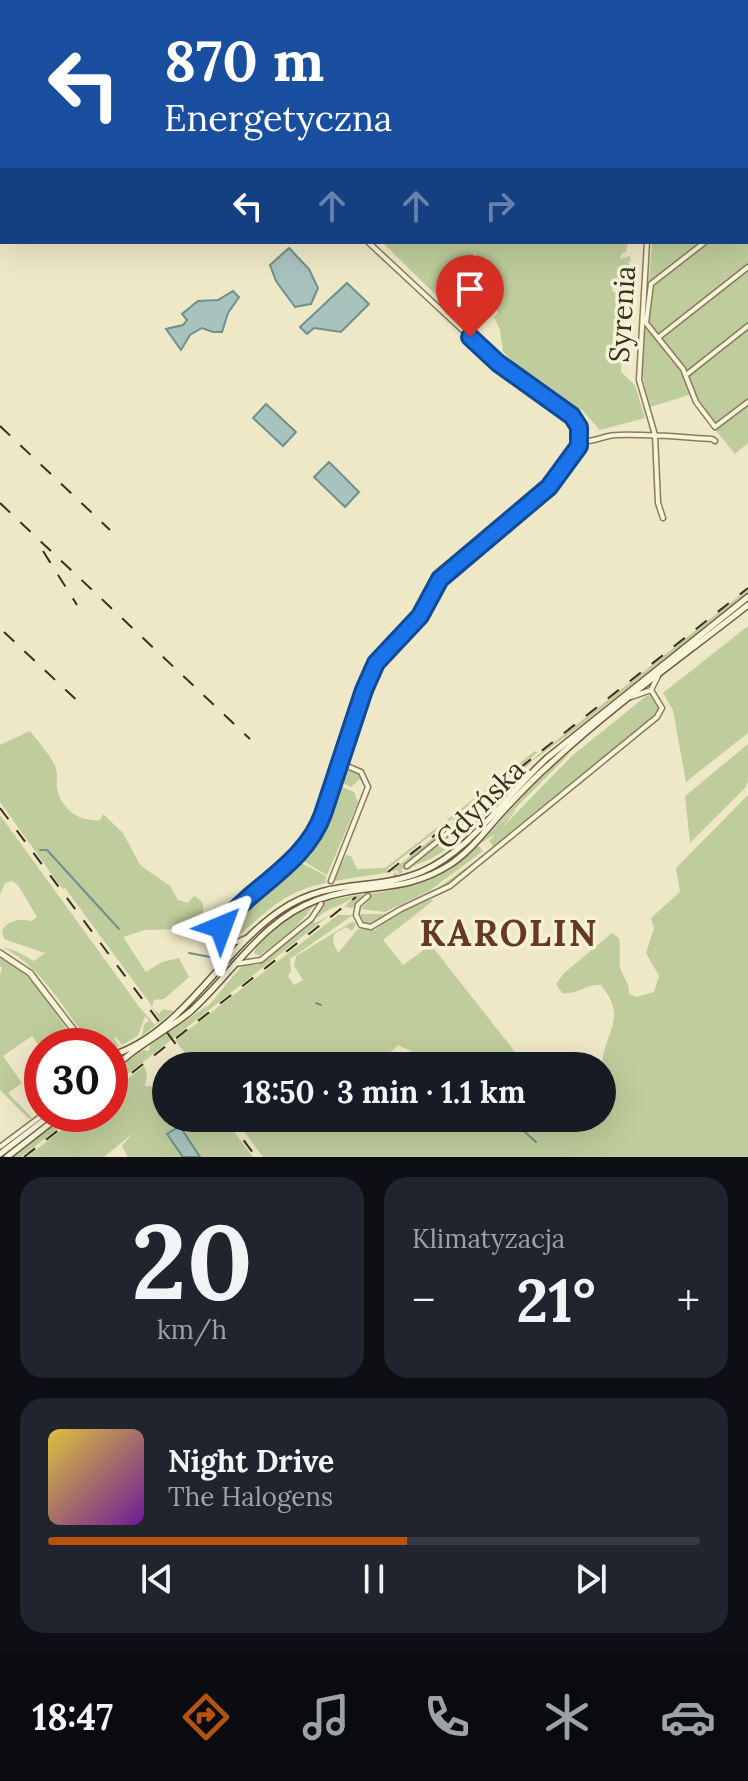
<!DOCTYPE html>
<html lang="pl">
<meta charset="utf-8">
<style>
body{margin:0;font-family:Lora,serif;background:#20242c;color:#f1f3f6;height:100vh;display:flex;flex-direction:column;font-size:30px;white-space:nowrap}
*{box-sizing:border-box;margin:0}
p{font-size:26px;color:#9ea1a6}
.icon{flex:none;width:44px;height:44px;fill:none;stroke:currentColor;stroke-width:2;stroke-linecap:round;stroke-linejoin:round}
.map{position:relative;height:1157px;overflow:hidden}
.details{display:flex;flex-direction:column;gap:20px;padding:20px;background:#0d0f14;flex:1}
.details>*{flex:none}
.guide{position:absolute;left:0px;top:0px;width:748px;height:244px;box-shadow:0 8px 32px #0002;background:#1a4fa0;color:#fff;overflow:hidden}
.speed{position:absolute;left:24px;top:1028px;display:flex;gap:16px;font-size:40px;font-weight:700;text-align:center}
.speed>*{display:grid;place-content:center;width:104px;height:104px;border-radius:50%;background:#171b24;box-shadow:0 8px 32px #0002;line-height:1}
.speed .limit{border:12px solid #d22;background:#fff;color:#111}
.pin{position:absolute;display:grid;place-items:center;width:68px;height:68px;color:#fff;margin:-82px -34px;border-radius:50% 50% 50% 0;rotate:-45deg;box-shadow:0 0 8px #0007}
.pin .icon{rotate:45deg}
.me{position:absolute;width:88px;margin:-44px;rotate:44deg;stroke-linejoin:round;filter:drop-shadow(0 0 6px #0008)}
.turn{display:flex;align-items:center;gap:28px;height:168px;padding:0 32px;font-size:36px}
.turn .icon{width:104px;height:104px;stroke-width:2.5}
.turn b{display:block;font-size:56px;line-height:68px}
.lanes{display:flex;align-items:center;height:76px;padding:0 32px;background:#0003;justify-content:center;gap:40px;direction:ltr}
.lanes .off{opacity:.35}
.big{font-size:60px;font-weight:700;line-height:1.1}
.details .card{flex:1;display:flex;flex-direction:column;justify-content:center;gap:12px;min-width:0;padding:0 28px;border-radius:24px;background:#20242c}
.details .dial{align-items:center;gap:0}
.dial b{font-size:104px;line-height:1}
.song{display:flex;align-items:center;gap:24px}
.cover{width:96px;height:96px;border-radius:12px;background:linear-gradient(135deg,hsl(50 70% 55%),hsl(280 70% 35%))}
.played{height:8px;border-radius:4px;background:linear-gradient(90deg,#b45309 55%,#363941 55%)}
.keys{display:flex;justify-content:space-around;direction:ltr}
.heat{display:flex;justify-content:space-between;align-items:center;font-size:44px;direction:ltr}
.details .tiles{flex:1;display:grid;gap:20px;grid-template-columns:1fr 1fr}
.card:last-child{grid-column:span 2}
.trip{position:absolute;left:152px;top:1052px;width:464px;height:80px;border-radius:40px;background:#171b24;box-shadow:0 8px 32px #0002;font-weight:700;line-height:80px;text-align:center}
.dock{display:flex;height:128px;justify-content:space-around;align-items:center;background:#090b0e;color:#9ea1a6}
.dock .icon{width:56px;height:56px}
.dock .current{color:#b45309}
.dock b{font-size:36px;color:#f1f3f6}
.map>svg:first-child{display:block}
</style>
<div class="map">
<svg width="748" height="1157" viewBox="0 0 748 1157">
<rect width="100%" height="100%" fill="#eee8c7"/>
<path fill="#bfcc9b" d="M746 175H748V443L735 454 697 407 692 394 650 407 642 374 652 242H746Z
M382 242H628L626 252 622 253 620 259 630 256 631 260 628 263 630 265 627 269H622L619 274 620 282 625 287 620 285 619 290 615 286 611 290 628 300 623 306 626 313 620 322 623 332 621 372 635 385 645 418 600 430 581 409C559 406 520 368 503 352L500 330 494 317 498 313 474 251V257L469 256 466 261 461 258 455 264 451 274 443 271 444 298 442 301Z
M748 589V593L576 729 532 761 487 808 471 810 405 865 409 867 465 822 444 841 448 845 473 823C468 833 457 842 447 849 403 880 352 872 304 889 277 899 260 918 238 936L226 932 225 925 296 860 326 876 325 882 334 880 346 855 351 856 357 869 385 868 535 751 537 753 386 870 390 872Z
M748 626V733L686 782 673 710 663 693Z
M651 695 659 706 656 715 494 847 489 841 572 756 646 696Z
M30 731C38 742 52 756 56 769 58 775 56 782 57 788 61 809 79 822 100 820L103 814 123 833 140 865 170 886 178 900 188 903 194 896C202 900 204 903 203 912L183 929 145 930 123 937 146 972 162 962 179 958 189 977 164 999 154 1000 152 1007 159 1014 163 1009 174 1011 142 1036 144 1024 149 1021 145 1016 138 1036 122 1045 115 1036 114 1038 119 1046 111 1049 110 1046H92C65 1012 43 967 2 947L16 951 34 961 45 953 4 939 2 930C10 919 19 919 32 921L37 917 18 885 12 881 5 883 0 895V815L140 1008 155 1025 160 1021 149 1002 65 888 63 889 55 879 0 802V745Z
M748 744V781L745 788 690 843 685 796Z
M571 752 494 830 517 808 499 832 478 845 483 851 429 891 385 912 361 909 371 897 366 895 353 908 344 907 355 896C341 907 329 907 317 918L324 904 314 905C300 926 279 940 259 956L254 953C258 941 268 933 278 925 329 885 375 903 429 879 488 853 518 788 571 752Z
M348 771 355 772 361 778 351 787 337 780 341 774Z
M336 784 354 792 358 802 327 875 298 858 320 828Z
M748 795V1157H263L234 1118H397L404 1125 411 1118H602C602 1100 600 1078 602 1062 607 1028 627 1018 601 985 585 984 577 995 562 993L556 984 564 973 612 933 619 938C621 948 619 958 620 967 622 977 630 982 629 994L637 997 654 992 659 976 646 953 654 928 651 918 680 892 676 868Z
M486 853 444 887 401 906 375 923H364L359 914H384L430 894Z
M430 900H434L383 940 403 965 431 945 526 1066H427L413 1052 398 1045 377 1066H195L175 1040 338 915H353L290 959 291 972 288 976 294 985 303 980 294 966 296 956 350 923 354 922 356 925 352 931 346 927 334 934 333 942 338 953 358 929 375 930 395 915Z
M331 914 110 1088C111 1069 129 1060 143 1050L149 1051 150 1045 210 1004 241 967 248 964 258 965 312 922 316 923Z
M0 957C36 975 55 1014 78 1046H42V1050L32 1036 3 1056 22 1083 8 1093 32 1118 29 1119 0 1090V975L2 968 0 966Z
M144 1066 147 1074 145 1086H151L166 1098V1118H224L253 1157H200L179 1126 167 1134 183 1157H128L122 1146 132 1134 104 1157H27L82 1114H110V1092Z
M66 1114H76L21 1157H11Z"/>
<path fill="#a8c2be" stroke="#6f908d" stroke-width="2" d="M289 248 309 269 318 288 311 304 295 307 276 281 270 265Z
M347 283 369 304 341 332 314 328 307 334 300 327Z
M233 291 239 297 228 313 222 332H213L202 328 190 335 181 350 166 329 183 325 187 320 182 314 198 301 218 300Z
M266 404 296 432 283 446 253 418Z
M329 462 359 492 345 507 314 477Z
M183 1124 186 1128 183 1131 200 1157H183L167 1134Z"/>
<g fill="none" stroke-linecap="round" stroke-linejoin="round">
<path stroke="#6f908d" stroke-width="2" d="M40 850H47L119 929
M189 953 216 958
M316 1003 321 1005
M516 1124 536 1142"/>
<path stroke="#cac3a6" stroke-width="4" stroke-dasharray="4 2" stroke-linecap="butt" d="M389 880 407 866"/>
<g stroke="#897b5d" stroke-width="7">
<path id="minor" d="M120 0 121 2
M746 171H748
M746 209 748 208
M746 225 748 227
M647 242 639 380 655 435 658 503 663 518
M705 242 651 284 646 323 683 369 696 402 715 427 748 402
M659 337 748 267
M686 375 748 326
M580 441C594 443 604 435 617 435 649 434 680 437 712 439L715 441
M651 690 658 676
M631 697 651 690
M475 814 480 822 479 829
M407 866 470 815 496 809
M331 881 368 787 361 772 340 763
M368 896 358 905 356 915 361 925 371 927 401 909 450 886 657 717 662 708 651 690
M228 940 237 942 246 938
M231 956C233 942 220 937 221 925L309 841 323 814 372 671 387 650 420 616 440 579 549 487 579 446V427L572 416 498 363 368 242
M235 964 261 960 311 919 321 904
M0 1147 44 1114"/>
</g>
<g stroke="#897b5d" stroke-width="8">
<path id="tertiary" d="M0 953 30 973 86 1046"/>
</g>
<g stroke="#6b5c40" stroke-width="8">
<path id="secondary" d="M110 1056C183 1034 221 950 281 910 330 877 372 892 421 872 472 850 506 795 547 758L748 597
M110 1074C124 1052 169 1030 191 1011 233 973 262 920 317 900 365 882 403 895 451 864 473 849 488 827 506 808 520 793 534 778 549 765 611 707 682 657 748 605
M0 1154 52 1114
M7 1157 62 1114"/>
</g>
<g stroke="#574831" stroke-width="9">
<path id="primary" d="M649 0 652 2
M746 68 748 69"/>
</g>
<use href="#minor" stroke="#f8f4da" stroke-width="4"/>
<use href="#tertiary" stroke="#f8f4da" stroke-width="5"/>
<use href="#secondary" stroke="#f8f4da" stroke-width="5"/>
<use href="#primary" stroke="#efe2a0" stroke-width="6"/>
<path stroke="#3a3020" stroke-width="2" stroke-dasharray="14 14" stroke-linecap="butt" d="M0 426 110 530
M0 503 250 739
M43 551 77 605
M4 632 84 707
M0 808 192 1066
M388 872 748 588
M110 1090 356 897
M227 1118 256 1157
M24 1157 79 1114"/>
</g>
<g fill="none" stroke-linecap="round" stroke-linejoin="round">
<g stroke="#114b97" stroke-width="20">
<path id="route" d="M221 927C227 916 238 908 247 899 276 874 310 851 323 814L364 690 376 663 420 616 440 579 549 487 579 446V427L572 416 498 363 470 337"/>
</g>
<use href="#route" stroke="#1a73e8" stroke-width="14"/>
</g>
<g text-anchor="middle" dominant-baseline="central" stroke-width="7" stroke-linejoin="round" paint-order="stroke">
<g font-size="28" fill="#3a3020" stroke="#f5f1d7">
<text transform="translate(622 314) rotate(-86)">Syrenia</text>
<text transform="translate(480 804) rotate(-45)">Gdyńska</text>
</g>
<g font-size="36" font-weight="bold" letter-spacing="2" fill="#663920" stroke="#f5f1d7">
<text x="509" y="933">KAROLIN</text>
</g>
</g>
</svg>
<div class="speed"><div class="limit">30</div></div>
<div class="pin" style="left:470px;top:337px;background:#d93025"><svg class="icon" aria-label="arrive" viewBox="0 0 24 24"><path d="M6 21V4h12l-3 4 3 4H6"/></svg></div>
<svg class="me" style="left:221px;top:927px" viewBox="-20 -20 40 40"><path d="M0-17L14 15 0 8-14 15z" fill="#1a73e8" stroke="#fff" stroke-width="4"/></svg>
<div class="trip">18:50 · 3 min · 1.1 km</div>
<div class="guide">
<div class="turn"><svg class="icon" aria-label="left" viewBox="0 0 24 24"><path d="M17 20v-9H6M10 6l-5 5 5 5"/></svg><div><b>870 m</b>Energetyczna</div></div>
<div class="lanes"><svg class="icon" aria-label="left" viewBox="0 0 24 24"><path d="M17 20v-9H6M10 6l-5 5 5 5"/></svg><svg class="icon off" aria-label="ahead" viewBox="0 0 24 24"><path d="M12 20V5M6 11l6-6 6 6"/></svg><svg class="icon off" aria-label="ahead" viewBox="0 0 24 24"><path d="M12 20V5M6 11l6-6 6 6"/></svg><svg class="icon off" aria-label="right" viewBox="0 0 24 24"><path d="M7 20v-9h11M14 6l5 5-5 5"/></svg></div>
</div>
</div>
<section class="details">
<div class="tiles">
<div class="card dial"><b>20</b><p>km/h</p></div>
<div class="card"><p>Klimatyzacja</p>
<div class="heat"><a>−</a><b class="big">21°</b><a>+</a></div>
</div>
<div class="card">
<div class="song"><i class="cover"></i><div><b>Night Drive</b><p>The Halogens</p></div></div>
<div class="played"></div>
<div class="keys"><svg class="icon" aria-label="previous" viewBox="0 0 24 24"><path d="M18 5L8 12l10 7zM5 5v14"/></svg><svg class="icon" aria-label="pause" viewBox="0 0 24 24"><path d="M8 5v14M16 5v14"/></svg><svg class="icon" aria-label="next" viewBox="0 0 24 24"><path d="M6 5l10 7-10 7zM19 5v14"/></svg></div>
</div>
</div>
</section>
<nav class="dock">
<b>18:47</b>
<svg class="icon current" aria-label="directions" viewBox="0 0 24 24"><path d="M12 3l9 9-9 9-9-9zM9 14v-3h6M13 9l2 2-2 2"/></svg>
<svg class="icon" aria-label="music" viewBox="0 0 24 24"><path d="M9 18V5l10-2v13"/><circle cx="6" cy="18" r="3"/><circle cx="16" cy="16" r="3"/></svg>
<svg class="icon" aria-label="phone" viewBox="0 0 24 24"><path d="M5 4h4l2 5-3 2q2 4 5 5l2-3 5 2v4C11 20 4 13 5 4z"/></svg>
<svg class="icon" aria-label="climate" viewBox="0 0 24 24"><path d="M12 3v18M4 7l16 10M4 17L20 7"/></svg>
<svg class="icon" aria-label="car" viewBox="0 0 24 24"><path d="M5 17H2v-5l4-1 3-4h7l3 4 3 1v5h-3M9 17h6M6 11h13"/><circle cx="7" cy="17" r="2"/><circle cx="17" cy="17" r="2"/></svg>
</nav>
